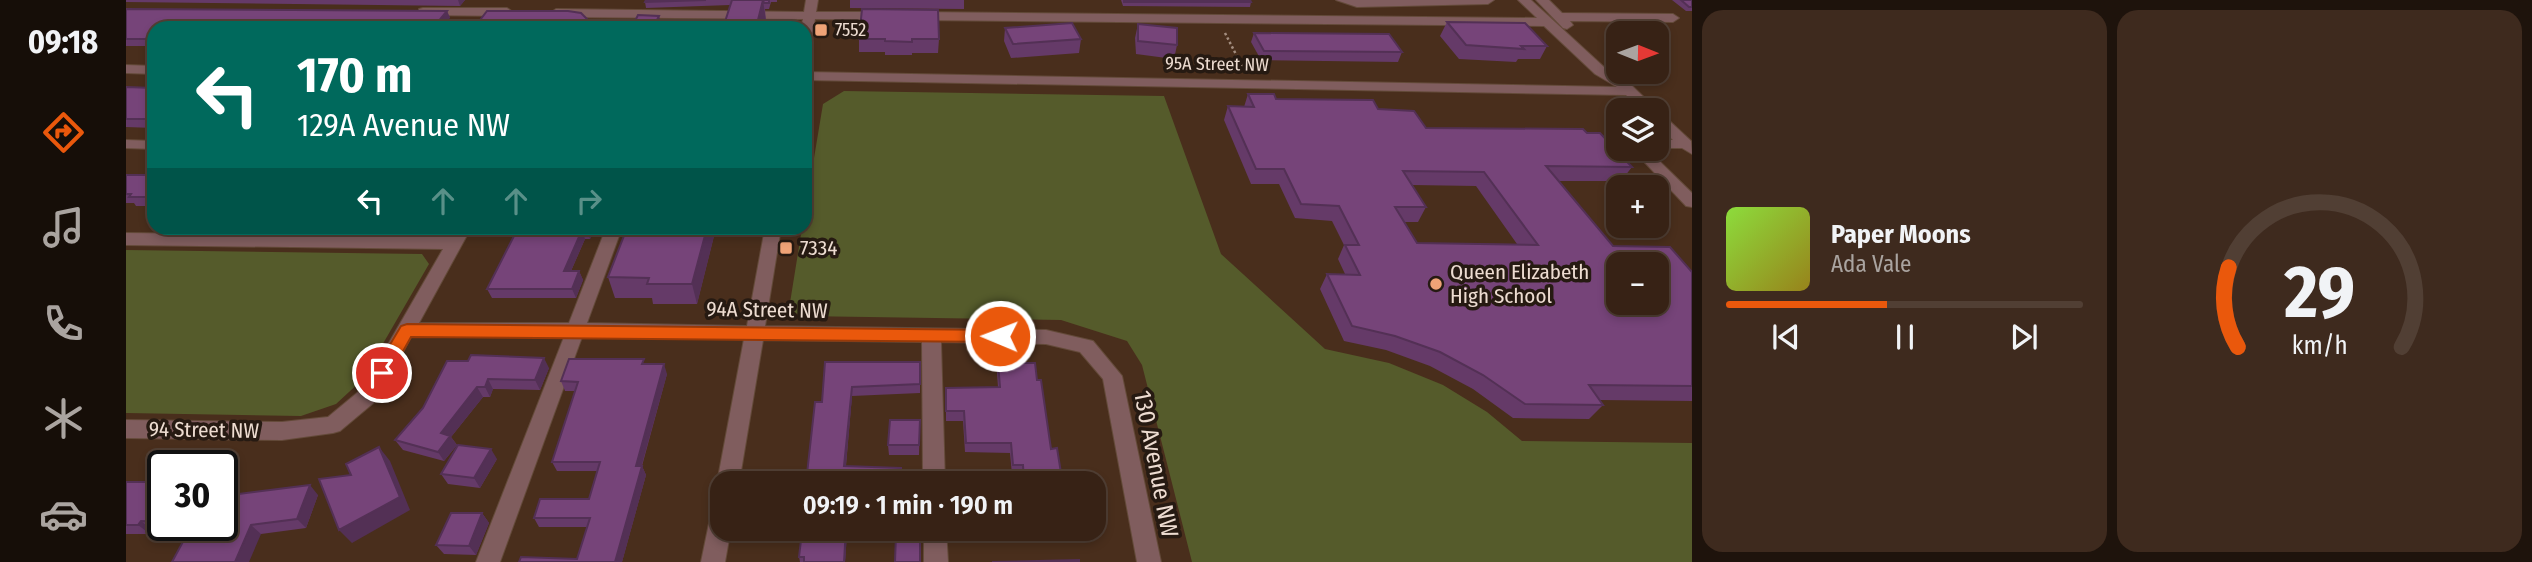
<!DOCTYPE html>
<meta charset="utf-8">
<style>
body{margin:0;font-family:"Fira Sans Condensed",sans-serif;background:#3e2a1e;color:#f1f3f6;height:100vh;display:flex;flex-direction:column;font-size:26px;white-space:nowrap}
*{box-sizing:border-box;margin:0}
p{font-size:23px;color:#aaa4a0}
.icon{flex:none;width:38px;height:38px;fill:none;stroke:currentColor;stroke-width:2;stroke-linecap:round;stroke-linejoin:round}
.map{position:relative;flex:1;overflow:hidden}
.panel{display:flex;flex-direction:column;gap:10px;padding:10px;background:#1e130c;width:840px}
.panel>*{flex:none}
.top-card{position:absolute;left:21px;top:21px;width:665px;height:214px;border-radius:21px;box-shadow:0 4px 10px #0003,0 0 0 2px #513f34;background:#00695c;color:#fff;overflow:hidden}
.needle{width:46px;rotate:91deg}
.controls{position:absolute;left:1480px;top:21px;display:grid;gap:14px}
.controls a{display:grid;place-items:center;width:63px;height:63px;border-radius:14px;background:#372215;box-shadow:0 4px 10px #0003,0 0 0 2px #513f34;font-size:35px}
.speed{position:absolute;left:21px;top:450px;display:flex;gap:14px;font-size:35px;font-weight:700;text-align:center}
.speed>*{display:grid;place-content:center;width:91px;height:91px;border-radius:50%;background:#372215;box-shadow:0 4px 10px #0003,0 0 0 2px #513f34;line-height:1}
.speed .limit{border:4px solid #111;border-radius:10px;background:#fff;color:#111}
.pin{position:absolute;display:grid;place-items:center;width:60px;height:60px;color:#fff;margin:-30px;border:4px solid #fff;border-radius:50%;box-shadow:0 2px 7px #0007}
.me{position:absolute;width:77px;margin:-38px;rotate:271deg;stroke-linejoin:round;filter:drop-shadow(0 0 5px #0008)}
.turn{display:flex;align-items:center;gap:24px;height:147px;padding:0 35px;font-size:32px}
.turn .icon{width:91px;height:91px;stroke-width:2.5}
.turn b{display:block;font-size:49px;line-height:60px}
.lanes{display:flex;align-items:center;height:66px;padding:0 35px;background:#0003;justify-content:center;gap:35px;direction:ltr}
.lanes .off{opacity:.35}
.panel .card{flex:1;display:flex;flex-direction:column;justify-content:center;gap:10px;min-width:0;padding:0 24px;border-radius:21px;background:#3e2a1e}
.panel .dial{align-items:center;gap:0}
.dial svg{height:182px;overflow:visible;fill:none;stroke:#513f34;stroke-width:7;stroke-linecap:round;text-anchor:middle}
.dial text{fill:#f1f3f6;stroke:none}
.song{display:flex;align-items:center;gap:21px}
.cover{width:84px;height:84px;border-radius:10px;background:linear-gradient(135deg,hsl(90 70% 55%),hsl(50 70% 35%))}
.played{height:7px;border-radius:4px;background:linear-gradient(90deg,#ea580c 45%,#513f34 45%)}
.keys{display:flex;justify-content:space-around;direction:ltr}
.panel .tiles{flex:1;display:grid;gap:10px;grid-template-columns:repeat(2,1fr)}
.trip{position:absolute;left:584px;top:471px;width:396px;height:70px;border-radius:21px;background:#372215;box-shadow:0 4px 10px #0003,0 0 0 2px #513f34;font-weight:600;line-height:70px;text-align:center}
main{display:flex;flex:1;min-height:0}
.dock{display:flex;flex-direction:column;width:126px;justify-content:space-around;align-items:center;background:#160e08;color:#aaa4a0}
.dock .icon{width:49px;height:49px}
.dock .on{color:#ea580c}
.dock b{font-size:32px;color:#f1f3f6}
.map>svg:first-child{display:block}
</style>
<main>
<nav class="dock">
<b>09:18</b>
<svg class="icon on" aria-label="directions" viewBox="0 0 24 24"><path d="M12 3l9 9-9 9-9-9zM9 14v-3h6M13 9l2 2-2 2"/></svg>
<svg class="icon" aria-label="music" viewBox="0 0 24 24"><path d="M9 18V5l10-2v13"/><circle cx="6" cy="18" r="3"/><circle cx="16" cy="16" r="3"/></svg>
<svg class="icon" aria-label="phone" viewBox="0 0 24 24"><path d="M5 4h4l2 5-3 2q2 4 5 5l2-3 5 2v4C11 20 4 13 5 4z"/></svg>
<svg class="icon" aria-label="climate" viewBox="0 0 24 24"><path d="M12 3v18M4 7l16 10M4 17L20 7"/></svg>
<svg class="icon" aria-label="car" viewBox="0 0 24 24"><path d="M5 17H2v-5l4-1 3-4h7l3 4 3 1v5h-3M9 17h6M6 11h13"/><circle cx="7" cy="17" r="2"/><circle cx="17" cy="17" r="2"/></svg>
</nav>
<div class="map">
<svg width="1566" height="562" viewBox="0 0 1566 562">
<rect width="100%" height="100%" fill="#492e1c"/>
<path fill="#555b2b" d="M718 91 1038 96 1095 254 1199 349 1263 363 1317 385 1361 412 1396 441 1566 443V562H1066L1016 365 1001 341 935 320 675 316 663 309 676 228H679V212L697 104Z
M0 250 296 254 303 264 236 380 210 404 175 416 0 413Z"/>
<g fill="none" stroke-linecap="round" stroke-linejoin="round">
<g stroke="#634a39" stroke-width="2">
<path id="minor" d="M680 0H692L690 12H759L765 16 759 20 689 19 685 42 679 46V28H675L677 19 430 17 424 13 430 9 678 12Z
M1210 0H1368L1362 4 1231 7Z
M1392 0H1405L1479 68 1498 78 1531 110H1516L1500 95 679 80V72L1491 87 1469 74 1418 26 790 20 784 16 790 12 1411 18Z
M1410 0H1423L1436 13 1547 14 1553 18 1547 22 1444 21 1447 25 1441 29 1437 28Z
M297 8H381L387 12 381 16 293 15V9Z
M0 65 28 66V74L0 73Z
M1531 113 1536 114 1565 141 1566 154 1556 148H1531V140H1547L1531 125Z
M0 140 28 141V149L0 148Z
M1506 149H1521L1566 193V207L1560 206Z
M329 228H345L293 323H443L480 228H496L461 323 621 326 639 228H655L639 326 920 330 967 341 996 376 1035 562H1011L977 379 954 352 920 344 815 342 819 483H797L796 342 637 340 613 483H597V491L591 483 618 339 456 337 374 562H350L438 337H285L251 400 214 431 207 433 156 440 0 438V420L156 422 202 417 237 388 317 249 0 245V233L323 237Z
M597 499V528H605L599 562H575L586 509 589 502Z
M798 528H820L822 562H798Z"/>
</g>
<path stroke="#a38d7f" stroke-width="2.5" stroke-dasharray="2.5 2.5" stroke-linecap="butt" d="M1099 33 1118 70"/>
<use href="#minor" fill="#805d5e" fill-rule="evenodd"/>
</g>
<path fill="#653a68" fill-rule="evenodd" d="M0 0H339L334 6 0 2Z
M520 0H651V2H645L643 9H639L640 21 638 28H597L604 5 520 8 519 2Z
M724 0H838V9L724 8Z
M995 0H1124L1125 2 1124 7 997 6Z
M1546 0H1566V11H1560Z
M0 9 321 11 324 18 28 28V46H0Z
M534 20 531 26H511L509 21Z
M1321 22 1421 46 1414 59H1392L1390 62 1333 59 1314 36Z
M1012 24 1051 45 1048 59 1010 54 1009 38Z
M879 28 955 39 953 53 885 58 878 41Z
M1128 33 1276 52 1272 62 1135 60 1125 42Z
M733 39H813L812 53H786V55H759V52H733Z
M0 87 28 88V128L0 127Z
M1122 94 1150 99 1252 109 1300 128 1461 133 1506 167 1495 181H1432L1487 246 1566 272V401L1473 400 1477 405 1463 419 1387 418 1347 389 1304 366 1260 350 1218 341 1194 289 1201 274H1219L1212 259 1218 245 1206 221 1169 218 1153 184H1125L1098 120 1102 106 1118 107ZM1286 185 1350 186 1391 244 1291 243 1278 222H1292L1300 207Z
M0 175H28V206H10L8 203H0Z
M392 228H469L464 239H459L445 271H453L457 280 450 298H366L361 289Z
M501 228H590L571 304H527L526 298H489L482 277Z
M321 361 423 368 414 390 367 389 364 397H357L325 437 331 445 318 461 277 450 269 440 297 408Z
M699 362H794V393L726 396 720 466 680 483 696 402Z
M872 363 911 380 925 449 935 473 941 483H896L895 475H886L884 453 839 452 837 421H820V388L872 387 871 373Z
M520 364 541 374 516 466 520 475 496 562H393L451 559 461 527H413L408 518 463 499 471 471H431L426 462 449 391H439L435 381Z
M794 420 793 455H763L762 445Z
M371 459 354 488 322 484 315 474Z
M0 482H37V525H96L97 490H109L114 494 192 495 180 528 135 534 63 531 26 530 24 534H0Z
M356 513 363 523 350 555 318 554 310 545Z
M682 528H776V533L721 534 719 562H674L673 557Z
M840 528H942V530L939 539 840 538Z"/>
<path fill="#533055" d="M332 0H339L334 6Z
M637 0 640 21 638 28H630Z
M321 11 324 18 316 28H307Z
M533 16 534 20 531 26 530 22Z
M462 228H469L464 239 461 230Z
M581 228H590L571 304 566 284Z
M456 230 459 239 441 280 438 271Z
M453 271 457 280 450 298 446 289Z
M418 358 423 368 414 390 409 380Z
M538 364 541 374 513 475 510 466Z
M362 379 367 389 364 397 359 387Z
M351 387 357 397 325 437 331 445 318 461 312 452 315 433Z
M726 387V396L719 475 718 466Z
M253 447 264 461 284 510 226 543 213 530Z
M365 449 371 459 354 488 348 478Z
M516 466 520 475 496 562H489Z
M184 485 192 495 180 528 171 519Z
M356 513 363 523 350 555 343 546Z
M15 521 26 530 24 534 12 525Z
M125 525 135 534 123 562H109Z
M720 528 721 534 719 562H718Z"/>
<path fill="#764479" stroke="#533055" stroke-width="2" fill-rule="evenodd" d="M520 0H580L519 2Z
M606 0H637L630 28H597Z
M617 0H643V3H638L637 0Z
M998 0H1124L1125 2H998Z
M1555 0H1566V7H1563Z
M0 9 321 11 307 28H28V39H0Z
M736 9 812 10 813 39H786V42L759 41V39H733Z
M361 11H442L455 13 470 28H348Z
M512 15 533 16 530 22 509 21Z
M1321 22 1399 23 1421 46H1395L1398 49 1340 45Z
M946 23 955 39 887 44 879 28Z
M1012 24 1051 28V45L1012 41Z
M1128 33 1263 34 1276 52 1138 51Z
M0 87 28 88V119H0Z
M1122 94H1148L1150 99 1247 100 1252 109 1288 111 1300 128 1457 129 1461 133H1474L1506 167 1420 166 1487 246 1544 247 1566 272V386L1463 385 1477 405 1399 404 1357 375 1314 352 1269 336 1226 326 1201 274 1234 275 1219 245H1233L1213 206 1175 204 1158 169H1130L1102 106 1128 107ZM1277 171 1358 172 1412 245 1291 243 1269 207H1300ZM1493 264H1531V303H1493Z
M0 175H28V197H3L5 194H0Z
M392 228H462L461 230H456L438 271H453L446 289H361Z
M501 228H581L566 284H521L523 278 482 277Z
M345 355 418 358 409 380 362 379 359 387H351L315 433 324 436 312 452 269 440 297 408 321 361H342Z
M443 359H518L516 364H538L510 466H516L489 562H393L395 557 451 559 464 518H408L414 499H463L474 462H426L452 382 435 381Z
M699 362H794V384L726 387 718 466 775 468V483H680L689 402H696Z
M872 363H909L911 380H915L925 449 931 448 935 473H940L941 483H898L897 465H887L885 443H840L838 411H820V388L874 387Z
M764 420H794L793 445H762Z
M332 445 365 449 348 478 315 474Z
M253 447 274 497 213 530 193 479 225 475 220 464Z
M0 482H37V522L15 521 12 525H0Z
M184 485 171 519 125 525 109 562H46L66 525H96V490H109L105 495Z
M325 513H356L343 546 310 545Z
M682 528H720L718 562H678V557H673L676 532H681Z
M841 528H942V530Z
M770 534H794V562H769Z
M953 560V562H866Z"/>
<path fill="#ea580c" stroke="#983908" stroke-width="2" d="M281 324 874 330 880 331 883 336 880 341 874 342 285 337 262 378H250L247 373 250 368 275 326Z"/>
<g fill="#efa377" stroke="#261a12" stroke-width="2.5">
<rect x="688" y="23" width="14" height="14" rx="3.5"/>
<rect x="653" y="241" width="14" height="14" rx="3.5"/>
<circle cx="1310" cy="284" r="7"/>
</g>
<g text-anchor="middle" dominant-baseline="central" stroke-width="7" stroke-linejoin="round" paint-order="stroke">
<g font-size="18" fill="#eddcd1" stroke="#261a12" text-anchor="start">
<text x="709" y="30">7552</text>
</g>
<g font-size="18" fill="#eddcd1" stroke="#261a12">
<text transform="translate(1091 64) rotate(1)">95A Street NW</text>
</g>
<g font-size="21" fill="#eddcd1" stroke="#261a12" text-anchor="start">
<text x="674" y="248">7334</text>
<text x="1324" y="272">Queen Elizabeth<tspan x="1324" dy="24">High School</tspan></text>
</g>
<g font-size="21" fill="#eddcd1" stroke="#261a12">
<text transform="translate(641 310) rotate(1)">94A Street NW</text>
<text transform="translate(78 430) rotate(1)">94 Street NW</text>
</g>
<g font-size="24" fill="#eddcd1" stroke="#261a12">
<text transform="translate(1030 464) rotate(79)">130 Avenue NW</text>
</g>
</g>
</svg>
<div class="controls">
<a><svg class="needle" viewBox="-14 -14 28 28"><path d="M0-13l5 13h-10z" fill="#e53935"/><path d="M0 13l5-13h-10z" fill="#aaa4a0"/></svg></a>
<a><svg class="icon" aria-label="layers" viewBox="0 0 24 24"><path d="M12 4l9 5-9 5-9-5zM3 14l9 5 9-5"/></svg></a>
<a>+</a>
<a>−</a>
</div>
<div class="speed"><div class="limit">30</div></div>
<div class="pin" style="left:256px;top:373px;background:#d93025"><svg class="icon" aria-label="arrive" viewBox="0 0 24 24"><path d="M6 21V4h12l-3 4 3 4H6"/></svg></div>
<svg class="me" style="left:874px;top:336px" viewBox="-20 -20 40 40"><circle r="17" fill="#ea580c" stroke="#fff" stroke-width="3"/><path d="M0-11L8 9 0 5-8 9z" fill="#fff"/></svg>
<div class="trip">09:19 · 1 min · 190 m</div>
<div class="top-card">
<div class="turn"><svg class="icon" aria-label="left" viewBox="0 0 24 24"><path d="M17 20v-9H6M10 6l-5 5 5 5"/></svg><div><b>170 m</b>129A Avenue NW</div></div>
<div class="lanes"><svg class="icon" aria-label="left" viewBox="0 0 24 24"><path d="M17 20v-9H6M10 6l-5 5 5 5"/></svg><svg class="icon off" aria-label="ahead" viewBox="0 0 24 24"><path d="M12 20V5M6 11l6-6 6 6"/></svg><svg class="icon off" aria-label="ahead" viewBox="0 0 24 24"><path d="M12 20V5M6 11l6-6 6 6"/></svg><svg class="icon off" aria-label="right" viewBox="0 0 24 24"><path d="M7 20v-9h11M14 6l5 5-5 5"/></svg></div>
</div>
</div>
<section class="panel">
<div class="tiles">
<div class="card">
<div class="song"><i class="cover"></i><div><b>Paper Moons</b><p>Ada Vale</p></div></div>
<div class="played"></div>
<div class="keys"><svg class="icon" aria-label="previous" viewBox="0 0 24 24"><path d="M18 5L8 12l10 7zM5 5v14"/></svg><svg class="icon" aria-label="pause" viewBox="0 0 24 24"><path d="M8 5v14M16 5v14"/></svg><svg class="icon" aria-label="next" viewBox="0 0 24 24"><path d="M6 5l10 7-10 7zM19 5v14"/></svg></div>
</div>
<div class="card dial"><svg viewBox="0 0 100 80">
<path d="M14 69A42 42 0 1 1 86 69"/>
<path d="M14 69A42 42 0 0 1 10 34" stroke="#ea580c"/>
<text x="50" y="56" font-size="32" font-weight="700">29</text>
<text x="50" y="72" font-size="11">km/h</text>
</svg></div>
</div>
</section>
</main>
